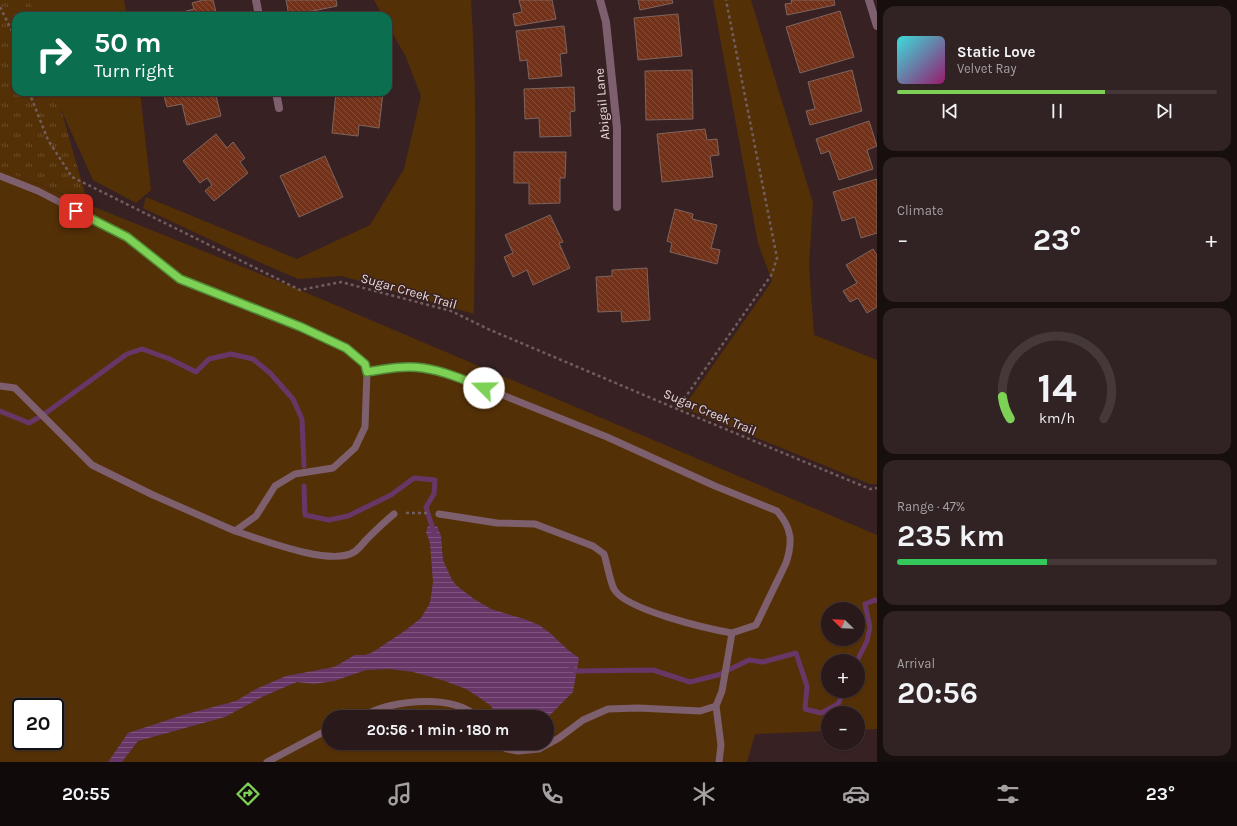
<!DOCTYPE html>
<meta charset="utf-8">
<style>
body{margin:0;font-family:Karla,sans-serif;background:#312223;color:#f1f3f6;height:100vh;display:flex;flex-direction:column;font-size:15px;white-space:nowrap}
*{box-sizing:border-box;margin:0}
p{font-size:13px;color:#a5a0a2}
.icon{flex:none;width:22px;height:22px;fill:none;stroke:currentColor;stroke-width:2;stroke-linecap:round;stroke-linejoin:round}
.map{position:relative;flex:1;overflow:hidden}
.details{display:flex;flex-direction:column;gap:6px;padding:6px;background:#170e0e;width:360px}
.details>*{flex:none}
.banner{position:absolute;left:12px;top:12px;width:380px;height:84px;border-radius:12px;box-shadow:0 1px 3px #0004,0 0 0 1px #453839;background:#0b6e4f;color:#fff;overflow:hidden}
.needle{width:26px;rotate:293deg}
.controls{position:absolute;left:821px;top:602px;display:grid;gap:8px}
.controls a{display:grid;place-items:center;width:44px;height:44px;border-radius:50%;background:#29191a;box-shadow:0 1px 3px #0004,0 0 0 1px #453839;font-size:20px}
.speed{position:absolute;left:12px;top:698px;display:flex;gap:8px;font-size:20px;font-weight:700;text-align:center}
.speed>*{display:grid;place-content:center;width:52px;height:52px;border-radius:50%;background:#29191a;box-shadow:0 1px 3px #0004,0 0 0 1px #453839;line-height:1}
.speed .limit{border:2px solid #111;border-radius:6px;background:#fff;color:#111}
.pin{position:absolute;display:grid;place-items:center;width:34px;height:34px;color:#fff;margin:-17px;border-radius:8px;box-shadow:0 2px 6px #0006}
.me{position:absolute;width:44px;margin:-22px;rotate:292deg;stroke-linejoin:round;filter:drop-shadow(0 0 3px #0008)}
.turn{display:flex;align-items:center;gap:14px;height:84px;padding:0 16px;font-size:18px}
.turn .icon{width:52px;height:52px;stroke-width:2.5}
.turn b{display:block;font-size:28px;line-height:34px}
.big{font-size:30px;font-weight:700;line-height:1.1}
.details .card{flex:1;display:flex;flex-direction:column;justify-content:center;gap:6px;min-width:0;padding:0 14px;border-radius:12px;background:#312223}
.details .dial{align-items:center;gap:0}
.dial svg{height:104px;overflow:visible;fill:none;stroke:#453839;stroke-width:7;stroke-linecap:round;text-anchor:middle}
.dial text{fill:#f1f3f6;stroke:none}
.song{display:flex;align-items:center;gap:12px}
.cover{width:48px;height:48px;border-radius:6px;background:linear-gradient(135deg,hsl(180 70% 55%),hsl(320 70% 35%))}
.played{height:4px;border-radius:2px;background:linear-gradient(90deg,#7dd154 65%,#453839 65%)}
.keys{display:flex;justify-content:space-around;direction:ltr}
.heat{display:flex;justify-content:space-between;align-items:center;font-size:22px;direction:ltr}
.charge{height:6px;border-radius:3px;background:linear-gradient(90deg,#34c759 47%,#453839 0)}
.trip{position:absolute;left:322px;top:710px;width:232px;height:40px;border-radius:20px;background:#29191a;box-shadow:0 1px 3px #0004,0 0 0 1px #453839;font-weight:700;line-height:40px;text-align:center}
.menu{display:flex;height:64px;justify-content:space-around;align-items:center;background:#100a0a;color:#a5a0a2}
.menu .icon{width:28px;height:28px}
.menu .on{color:#7dd154}
.menu b{font-size:18px;color:#f1f3f6}
main{display:flex;flex:1;min-height:0}
.map>svg:first-child{display:block}
</style>
<main>
<div class="map">
<svg width="877" height="762" viewBox="0 0 877 762">
<defs>
<pattern id="park-tufts" width="24" height="20" patternUnits="userSpaceOnUse"><rect width="24" height="20" fill="#543007"/><path d="M3 7l-1-3M5 7V3M7 7l1-3M15 17l-1-3M17 17v-4M19 17l1-3" fill="none" stroke="#6d4d2a"/></pattern>
<pattern id="water-rules" width="6" height="5" patternUnits="userSpaceOnUse"><rect width="6" height="5" fill="#683768"/><path d="M0 2.5h6" fill="none" stroke="#7e537d"/></pattern>
<pattern id="building-back-hatch" width="6" height="6" patternUnits="userSpaceOnUse"><rect width="6" height="6" fill="#723119"/><path d="M-1 5l2 2M0 0l6 6M5-1l2 2" fill="none" stroke="#864e3a"/></pattern>
</defs>
<rect width="100%" height="100%" fill="#372123"/>
<path fill="#543007" fill-rule="evenodd" d="M12 0H124L127 16H19Z
M374 0H471C478 104 475 210 474 314L342 276 298 279 241 254 143 208 146 197 297 259 370 225 404 169 421 96 406 57 388 25V16H383Z
M713 0H751L813 203 809 266 814 335 877 360V484H870L683 408 772 281 758 243Z
M53 92H140L151 190 136 203 93 180Z
M0 169 300 290 877 535V729L858 730V713H828V731L755 734 747 762H0ZM828 609H858V639H828ZM828 661H858V691H828ZM21 707H55V741H21ZM329 717H547V743H329Z"/>
<path fill="url(#park-tufts)" d="M0 0H30L34 16H16V92H56L88 204 0 169Z"/>
<path fill="url(#water-rules)" d="M428 526H437L441 536 443 560 452 580 457 586 474 599 491 609 524 619 539 625 550 633 568 650 579 658 573 692 547 718V717H499L490 705 477 696 466 689 442 680 413 672 390 669 366 670 334 681 314 684 297 682 264 696 225 717 138 741 122 762H108L128 733 183 715 236 701 256 689 286 676 334 667 355 655H365L373 652 406 630 421 618 430 603 433 582 430 543 426 532Z"/>
<g fill="none" stroke-linecap="round" stroke-linejoin="round">
<path stroke="#683768" stroke-width="5" d="M0 411 29 423 43 415 127 354 142 349 170 359 196 372 209 359 231 354 253 359 270 373 293 399 302 419 304 466
M304 486 305 515 329 520 348 516 391 495 414 478 435 480 434 494 426 507 434 533
M857 661 867 641 870 627 865 604 875 600 877 601
M571 669 577 671 653 670 690 682 718 675 749 660 763 662 796 653 807 686 805 709 821 713 838 704 844 691"/>
</g>
<path fill="url(#building-back-hatch)" stroke="#7e655d" d="M203 0H213L217 16H175V14L194 9 192 3Z
M286 0H336L337 6 289 16Z
M519 0H552L556 19 515 26 513 14 522 12Z
M638 0H672L673 3 640 10Z
M791 0H834L835 5 787 15 785 4 792 3Z
M840 11 854 57 800 73 786 27Z
M352 12 353 16H334Z
M678 14 682 56 638 60 634 18Z
M564 26 567 53 560 54 562 76 529 79 527 60 520 61 516 31Z
M692 70 693 119 646 120 645 71Z
M852 70 862 111 810 125 806 111 815 109 808 82Z
M574 87 575 111 570 112 571 136 540 137 539 118 525 119 524 89Z
M163 92H215L221 116 187 125 182 104 167 107Z
M336 92H383L379 128 359 125 358 136 332 133Z
M869 121 877 146 867 150 873 169 839 180 829 151 821 154 816 139Z
M705 129 707 140 717 139 719 155 710 156 713 177 662 182 657 134Z
M216 134 227 148 233 142 245 158 240 162 248 173 214 201 205 191 212 185 207 178 200 183 183 161Z
M514 152H566L565 178H560V203L529 204V183H514Z
M325 156 343 197 299 217 280 176Z
M877 179V233L861 238 855 217 842 221 833 192Z
M675 209 693 214 692 219 717 225 711 248 720 250 717 264 670 252 672 243 667 241Z
M550 215 563 242 559 243 570 268 533 285 527 270 513 277 504 257 513 253 505 235Z
M873 249 877 255V307L867 313 858 298 850 302 843 291 857 283 846 265Z
M647 268 650 320 622 322 621 311 598 312 596 277 612 276V270Z"/>
<g fill="none" stroke-linecap="round" stroke-linejoin="round">
<path stroke="#715d5e" stroke-width="2.5" stroke-dasharray="3 3" stroke-linecap="butt" d="M0 7 16 39
M29 92 48 140 72 177 300 290 341 282 451 311 488 329 677 409 870 489 877 488
M677 409 772 274 777 258 726 0
M406 513H429"/>
<path stroke="#7e5f6d" stroke-width="7" d="M0 176 38 191 127 237 181 279 301 327 346 348 365 364 367 372 365 427 355 448 333 468 295 474 275 486 256 516 235 531C260 539 331 567 354 552 359 549 363 543 367 539 376 530 384 522 394 514
M367 372 395 367 423 368 455 376 607 437 715 486 777 511C792 528 793 542 786 563L756 625 732 633
M0 386 15 388 92 465 153 495 235 531
M439 514 497 523 535 524 593 546 604 554C607 563 610 582 614 589 625 610 709 629 732 633L722 691 716 706 700 711 638 708 608 709 583 720 559 738 539 749 518 751 507 749 500 746 498 743
M716 706 721 745 719 762
M360 717C369 713 379 708 389 706 414 700 457 697 477 717
M267 762 329 729"/>
<path stroke="#7e5f6d" stroke-width="8" d="M256 0 259 16
M600 0 606 22 617 128V207
M869 0 877 26
M276 92 279 108"/>
</g>
<g fill="none" stroke-linecap="round" stroke-linejoin="round">
<g stroke="#518837" stroke-width="10">
<path id="route" d="M76 211 127 237 180 279 301 327 346 348 365 364 367 372C385 369 404 365 423 368 444 371 465 380 484 388"/>
</g>
<use href="#route" stroke="#7dd154" stroke-width="7"/>
</g>
<g text-anchor="middle" dominant-baseline="central" stroke-width="3" stroke-linejoin="round" paint-order="stroke">
<g font-size="13" fill="#e8d8d8" stroke="#372123">
<text transform="translate(602 104) rotate(-95)">Abigail Lane</text>
<text transform="translate(409 291) rotate(16)">Sugar Creek Trail</text>
<text transform="translate(710 412) rotate(23)">Sugar Creek Trail</text>
</g>
</g>
</svg>
<div class="controls">
<a><svg class="needle" viewBox="-14 -14 28 28"><path d="M0-13l5 13h-10z" fill="#e53935"/><path d="M0 13l5-13h-10z" fill="#a5a0a2"/></svg></a>
<a>+</a>
<a>−</a>
</div>
<div class="speed"><div class="limit">20</div></div>
<div class="pin" style="left:76px;top:211px;background:#d93025"><svg class="icon" aria-label="arrive" viewBox="0 0 24 24"><path d="M6 21V4h12l-3 4 3 4H6"/></svg></div>
<svg class="me" style="left:484px;top:388px" viewBox="-20 -20 40 40"><circle r="19" fill="#fff"/><path d="M0-13L10 11 0 6-10 11z" fill="#7dd154"/></svg>
<div class="trip">20:56 · 1 min · 180 m</div>
<div class="banner">
<div class="turn"><svg class="icon" aria-label="right" viewBox="0 0 24 24"><path d="M7 20v-9h11M14 6l5 5-5 5"/></svg><div><b>50 m</b>Turn right</div></div>
</div>
</div>
<section class="details">
<div class="card">
<div class="song"><i class="cover"></i><div><b>Static Love</b><p>Velvet Ray</p></div></div>
<div class="played"></div>
<div class="keys"><svg class="icon" aria-label="previous" viewBox="0 0 24 24"><path d="M18 5L8 12l10 7zM5 5v14"/></svg><svg class="icon" aria-label="pause" viewBox="0 0 24 24"><path d="M8 5v14M16 5v14"/></svg><svg class="icon" aria-label="next" viewBox="0 0 24 24"><path d="M6 5l10 7-10 7zM19 5v14"/></svg></div>
</div>
<div class="card"><p>Climate</p>
<div class="heat"><a>−</a><b class="big">23°</b><a>+</a></div>
</div>
<div class="card dial"><svg viewBox="0 0 100 80">
<path d="M14 69A42 42 0 1 1 86 69"/>
<path d="M14 69A42 42 0 0 1 8 52" stroke="#7dd154"/>
<text x="50" y="56" font-size="32" font-weight="700">14</text>
<text x="50" y="72" font-size="11">km/h</text>
</svg></div>
<div class="card"><p>Range · 47%</p><b class="big">235 km</b><div class="charge"></div></div>
<div class="card"><p>Arrival</p><b class="big">20:56</b></div>
</section>
</main>
<nav class="menu">
<b>20:55</b>
<svg class="icon on" aria-label="directions" viewBox="0 0 24 24"><path d="M12 3l9 9-9 9-9-9zM9 14v-3h6M13 9l2 2-2 2"/></svg>
<svg class="icon" aria-label="music" viewBox="0 0 24 24"><path d="M9 18V5l10-2v13"/><circle cx="6" cy="18" r="3"/><circle cx="16" cy="16" r="3"/></svg>
<svg class="icon" aria-label="phone" viewBox="0 0 24 24"><path d="M5 4h4l2 5-3 2q2 4 5 5l2-3 5 2v4C11 20 4 13 5 4z"/></svg>
<svg class="icon" aria-label="climate" viewBox="0 0 24 24"><path d="M12 3v18M4 7l16 10M4 17L20 7"/></svg>
<svg class="icon" aria-label="car" viewBox="0 0 24 24"><path d="M5 17H2v-5l4-1 3-4h7l3 4 3 1v5h-3M9 17h6M6 11h13"/><circle cx="7" cy="17" r="2"/><circle cx="17" cy="17" r="2"/></svg>
<svg class="icon" aria-label="filters" viewBox="0 0 24 24"><path d="M4 7h16M4 17h16"/><circle cx="9" cy="7" r="2"/><circle cx="15" cy="17" r="2"/></svg>
<b>23°</b>
</nav>
